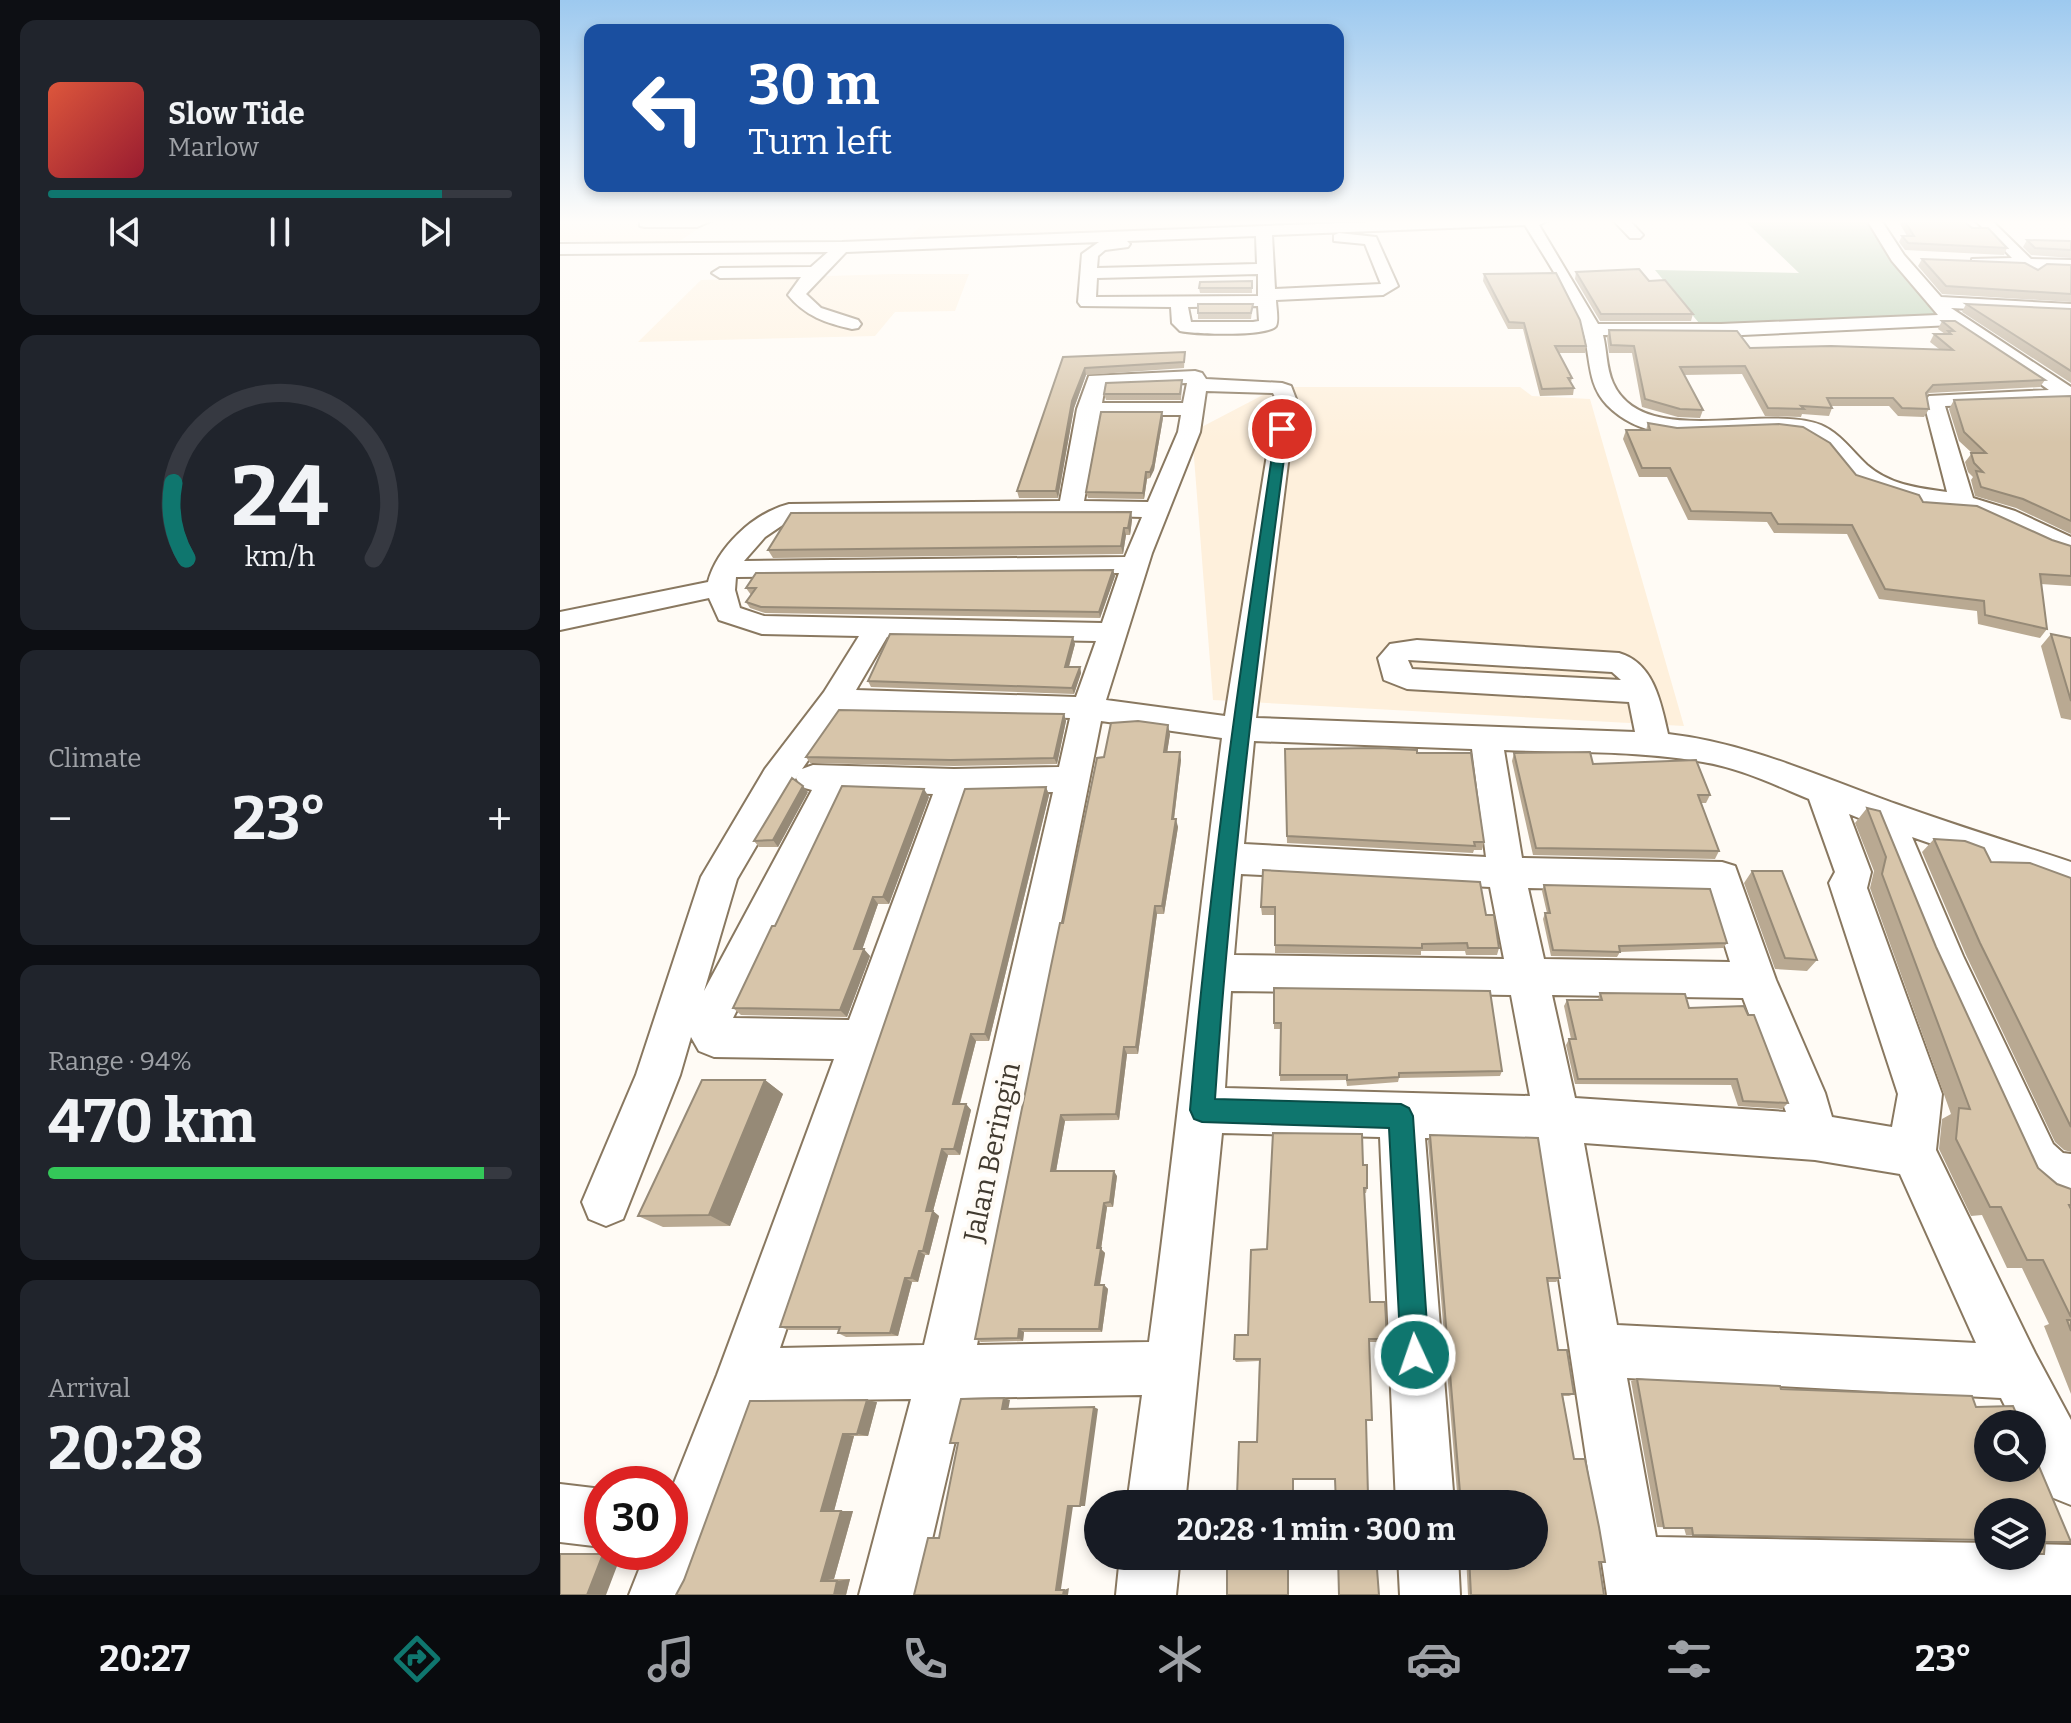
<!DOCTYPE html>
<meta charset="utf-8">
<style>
body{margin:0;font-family:Bitter,serif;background:#20242c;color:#f1f3f6;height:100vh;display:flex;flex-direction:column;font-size:30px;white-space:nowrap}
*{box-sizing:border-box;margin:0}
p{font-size:26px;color:#9ea1a6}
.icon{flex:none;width:44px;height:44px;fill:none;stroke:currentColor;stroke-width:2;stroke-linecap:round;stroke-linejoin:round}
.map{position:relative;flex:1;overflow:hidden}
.sheet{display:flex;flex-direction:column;gap:20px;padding:20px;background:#0d0f14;width:560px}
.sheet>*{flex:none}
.guide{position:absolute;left:24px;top:24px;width:760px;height:168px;border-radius:16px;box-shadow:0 4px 12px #0003;background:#1a4fa0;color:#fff;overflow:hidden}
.controls{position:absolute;left:1414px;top:1410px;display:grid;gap:16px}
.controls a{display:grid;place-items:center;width:72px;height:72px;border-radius:50%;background:#171b24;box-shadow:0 4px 12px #0003;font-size:40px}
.speed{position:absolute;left:24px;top:1466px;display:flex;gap:16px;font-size:40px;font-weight:700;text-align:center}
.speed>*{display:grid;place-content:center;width:104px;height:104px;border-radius:50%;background:#171b24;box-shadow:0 4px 12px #0003;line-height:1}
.speed .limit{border:12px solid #d22;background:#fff;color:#111}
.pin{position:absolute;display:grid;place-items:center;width:68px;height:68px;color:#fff;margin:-34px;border:4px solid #fff;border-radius:50%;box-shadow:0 2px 8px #0007}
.me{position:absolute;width:88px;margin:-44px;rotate:357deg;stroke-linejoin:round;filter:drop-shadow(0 0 6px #0008)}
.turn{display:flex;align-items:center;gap:28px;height:168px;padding:0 32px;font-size:36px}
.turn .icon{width:104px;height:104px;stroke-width:2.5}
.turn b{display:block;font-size:56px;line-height:68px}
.big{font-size:60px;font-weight:700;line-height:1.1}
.sheet .widget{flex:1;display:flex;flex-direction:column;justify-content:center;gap:12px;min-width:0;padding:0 28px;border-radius:16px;background:#20242c}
.sheet .dial{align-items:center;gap:0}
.dial svg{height:208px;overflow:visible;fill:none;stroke:#363941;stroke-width:7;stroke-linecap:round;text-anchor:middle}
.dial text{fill:#f1f3f6;stroke:none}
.song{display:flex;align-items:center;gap:24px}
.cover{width:96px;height:96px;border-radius:12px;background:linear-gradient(135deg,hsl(10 70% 55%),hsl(350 70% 35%))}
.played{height:8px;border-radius:4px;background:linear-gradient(90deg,#0f766e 85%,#363941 85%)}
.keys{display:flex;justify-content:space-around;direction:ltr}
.heat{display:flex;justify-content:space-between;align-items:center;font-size:44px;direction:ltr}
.charge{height:12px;border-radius:6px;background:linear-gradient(90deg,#34c759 94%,#363941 0)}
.trip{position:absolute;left:524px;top:1490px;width:464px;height:80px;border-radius:40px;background:#171b24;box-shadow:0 4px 12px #0003;font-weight:700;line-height:80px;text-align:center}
.menu{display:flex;height:128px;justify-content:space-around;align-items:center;background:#090b0e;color:#9ea1a6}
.menu .icon{width:56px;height:56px}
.menu .current{color:#0f766e}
.menu b{font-size:36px;color:#f1f3f6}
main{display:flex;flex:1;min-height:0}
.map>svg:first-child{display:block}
</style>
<main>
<section class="sheet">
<div class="widget">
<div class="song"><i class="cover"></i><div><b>Slow Tide</b><p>Marlow</p></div></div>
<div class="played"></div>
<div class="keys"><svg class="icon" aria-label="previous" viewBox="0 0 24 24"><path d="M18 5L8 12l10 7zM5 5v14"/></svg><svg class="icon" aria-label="pause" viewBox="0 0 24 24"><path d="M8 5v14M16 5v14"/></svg><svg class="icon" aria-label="next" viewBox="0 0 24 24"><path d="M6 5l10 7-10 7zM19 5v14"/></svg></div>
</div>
<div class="widget dial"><svg viewBox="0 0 100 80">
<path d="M14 69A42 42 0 1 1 86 69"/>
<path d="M14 69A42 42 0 0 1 9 40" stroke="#0f766e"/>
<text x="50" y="56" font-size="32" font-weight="700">24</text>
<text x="50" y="72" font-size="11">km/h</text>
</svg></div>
<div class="widget"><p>Climate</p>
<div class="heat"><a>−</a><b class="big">23°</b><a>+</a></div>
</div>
<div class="widget"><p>Range · 94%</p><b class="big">470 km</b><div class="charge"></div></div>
<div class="widget"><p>Arrival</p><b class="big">20:28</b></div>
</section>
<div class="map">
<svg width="1511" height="1595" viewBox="0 0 1511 1595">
<rect width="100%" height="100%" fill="#fffbf5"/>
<path fill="#fef0dc" d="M0 220H152L118 242 0 241Z
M367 220H670L666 230 343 242Z
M333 274H409L395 311 335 312 315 336 78 342 141 280Z
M718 387H960L972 396 1030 399 1124 726 653 700 632 432Z"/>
<path fill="#b2c8aa" d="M1184 220H1310L1391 319 1144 329 1095 270 1239 273Z"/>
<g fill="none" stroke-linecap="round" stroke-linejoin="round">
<g stroke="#897860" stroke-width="4">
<path id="minor" d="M80 220H153L137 227H85L80 226Z
M863 220H989L979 225 1038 324H1161L1378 315 1332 261 1307 220H1321L1344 255 1381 297 1511 304V314L1391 308 1511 387V402L1385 406 1413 498 1455 511 1511 537V555C1479 547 1445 523 1411 512 1378 502 1342 504 1311 488 1284 475 1269 439 1240 433 1177 420 1099 458 1047 405 1025 382 1032 353 1021 326 1007 290 985 258 965 225L712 235 715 289 821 284 805 244 774 241V235L779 233 816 237 838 286 823 295 716 300C716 306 719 320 716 326 708 337 634 334 620 331L612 323 611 307 521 306 518 302 522 254 539 242 286 252 246 294 261 308 298 320 301 324 298 328 292 329C266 323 245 316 228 295L241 277 160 278 152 273 160 268 251 267 268 252 0 254V244L282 242ZM696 236 697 264 537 268 538 256 545 250 568 247 570 244 567 241ZM698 274V296L536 297 537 278ZM698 306 699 321 693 322H631L628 307ZM1392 325 1406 332 1489 390 1369 396 1364 403 1387 492C1358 488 1330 485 1307 465 1292 451 1280 433 1261 425 1205 403 1083 450 1053 383 1046 368 1047 350 1043 335L1161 336Z
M1053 220H1069L1083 235 1080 238H1070Z
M1415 220H1431L1471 259 1511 260V270L1480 269 1479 273 1473 275 1462 268 1412 265V259L1452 258Z
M635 371 642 373 646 379 722 383 731 386 736 399 696 718 1075 732 1069 702 847 689 824 680 818 658 830 644 857 640 1059 653C1094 663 1101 703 1108 734 1188 743 1260 777 1336 804 1394 825 1453 843 1511 862V892L1352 837 1403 956 1493 1144 1503 1153 1511 1154V1200C1489 1198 1477 1192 1461 1176L1365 959 1311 823 1289 814 1311 872 1307 888 1382 1094 1376 1150 1475 1353 1511 1420V1505L1491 1497 1472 1459V1424H1454L1441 1398 1067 1378 1096 1537 1428 1543V1556H1472V1544L1511 1545V1595H1047L978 1141 865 1138 894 1504H836L820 1137 662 1133 625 1504H567L582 1395 405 1398 359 1595H299L351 1399 201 1401 129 1595H69L86 1552H110V1493L157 1375 274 1059 154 1057 139 1051 131 1037 120 1075 63 1219 46 1226 29 1219 22 1202 76 1075 141 877 205 769 264 692 299 636 202 634 159 620 149 598 0 630V612L148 582C157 548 193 513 229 504L500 501 517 409 529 376ZM627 383 623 403H542L545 386ZM646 391 713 393 716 399 665 716 546 700 592 553 640 432ZM540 415H621L618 432 588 502 524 501ZM511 515 582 517 565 557 184 561 205 537 233 518ZM559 573 542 623 204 616 180 608 175 590 176 577ZM327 637 536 641 516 697 296 690ZM848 660 1052 672 1061 680 852 669ZM283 711 510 718 499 767 394 769 253 765 242 769ZM541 721 662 738C636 939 616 1141 589 1342L417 1345ZM694 741 912 749 926 857 684 844ZM944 750C1010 753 1078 750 1143 762 1180 768 1215 785 1249 799L1275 872 1269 883 1338 1094 1332 1127 1272 1117 1265 1093 1216 980 1175 866 1162 862 962 858ZM240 771 236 778 241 787 252 790 144 991 177 879ZM285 791 373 794 289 1020 173 1018ZM493 792 364 1345 220 1348 407 794ZM681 874 930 887 944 959 674 955ZM968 888 1148 892 1170 962 984 959ZM671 991 951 995 970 1096 665 1088ZM992 995 1183 998 1226 1112 1015 1098ZM1024 1143 1255 1160 1340 1174 1416 1343 1057 1325Z
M0 1484 42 1489V1547L0 1542Z
M560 1556H620L616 1595H556Z
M838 1556H898L900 1595H840Z"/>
</g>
<use href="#minor" fill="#fff" fill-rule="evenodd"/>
</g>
<path fill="#b9a992" d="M1342 220H1375L1447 248 1444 255 1345 250 1339 242 1342 236H1347L1340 224Z
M1467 240 1511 241V258L1471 255 1463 247Z
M1362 259 1478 270 1511 265V302L1382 294 1358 266Z
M1016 272 1089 281 1133 314 1131 321H1040L1015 279Z
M924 274 1026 346 1025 353H998L1012 378 1011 382 1014 388 1013 395 980 396 963 329H948L923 281Z
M692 281V293H640L639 288Z
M693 304 691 319H638V313Z
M1406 304 1511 309V383L1402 312Z
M1382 321 1485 380 1480 387 1369 393 1366 396 1369 409 1364 417 1338 416 1329 406H1271L1272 408 1269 416 1242 414 1241 417 1205 416 1182 374 1124 375 1143 410 1140 418 1118 417 1082 407 1072 353H1049L1047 338 1049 330 1190 348 1379 349 1370 342 1374 334H1385L1378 329Z
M625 352 624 368 526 375 514 408 498 498H459L457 491 503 357Z
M622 386 621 400H546L544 394Z
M1511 396V534L1456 508 1415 496 1411 480 1413 477 1408 472 1405 462 1412 453 1399 441 1389 409 1394 400Z
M603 418 594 470 590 478 587 479 584 499 528 498 526 492Z
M1088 423 1296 475 1363 502 1511 546V586L1481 584 1487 629 1480 638 1418 624 1417 611 1319 599 1287 534 1214 533 1207 522 1128 520 1107 477H1079L1063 439 1066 430H1086Z
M571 512 572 520 570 535H566L563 554 213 558 208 550Z
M553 570 555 576 540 618 205 613 190 608 186 602 191 595 186 588Z
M1491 634 1511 638V720L1501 718 1481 646Z
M515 644 509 667H520L521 673 514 694 311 687 308 681Z
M504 714 506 721 497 764 394 766 250 763 246 757Z
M610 734 607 752 621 760 614 819 618 827 604 914H597L578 1054H567L559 1120 505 1121 496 1171 557 1176 553 1207H547L541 1249 545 1253 540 1285H544L548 1289 542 1332H464L463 1341 421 1342 415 1339 503 923 544 757Z
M725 749 857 753 924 842 922 850H914L913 853 727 843Z
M954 753 1033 764 1150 795 1146 803H1141L1159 851 1155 859 973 855 952 761Z
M486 787 489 795 429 1041H416L400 1104H406L411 1110 400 1155H388L373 1211 379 1216 369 1255H365L358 1282H352L338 1336 286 1337 278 1333 279 1330H229L220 1327Z
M248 792 218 847H199L194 841Z
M369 797 329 904H318L302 949 310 956 287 1017 181 1015 173 1008 215 926Z
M1307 808 1376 947 1478 1168 1497 1184 1511 1189V1394L1484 1326 1489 1324 1462 1268H1447L1422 1215 1411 1216 1379 1149 1382 1119 1391 1114 1310 888 1314 871 1295 823Z
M1374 839 1431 862 1511 878V1152L1504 1150 1495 1142 1406 955 1362 852Z
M1192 871 1257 960 1247 971 1215 969 1184 883Z
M984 885 1167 943 1163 948 1060 952 1057 957 991 956 983 919 985 913H987L982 891Z
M701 907 926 915 939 948 937 955H906L905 951H861V955L715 953V915H702Z
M714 988 942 1071 940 1076 839 1078 838 1082 787 1086 786 1080 720 1081 721 1029H714Z
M1040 993 1129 1008 1188 1015 1228 1103 1222 1109 1178 1106 1171 1085 1015 1084 1006 1045 1009 1039H1011L1004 1006 1007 1000H1038Z
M205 1080 223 1094 170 1226 103 1227 78 1216Z
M870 1135 1000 1278 996 1282H988L998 1350 1014 1394 1009 1396H1003L1014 1459 1039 1562 1044 1595H908L906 1556H974V1504H898L868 1141Z
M803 1165 807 1188 806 1193H805L810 1302 827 1339 826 1342H809L812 1420 811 1421H806L808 1495 812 1504 775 1480H733L697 1442 699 1361 676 1362 674 1359 688 1335 707 1249Z
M1077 1379 1221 1389 1416 1407 1472 1512 1133 1535H1126L1124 1528 1097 1527 1071 1381Z
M317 1402 308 1436H294L274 1511H293L274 1579H290L286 1595H116Z"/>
<path fill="#968a77" d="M525 368 526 375 514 408 498 498 496 491 512 401Z
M602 412 603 418 594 470 590 478V472Z
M586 472 587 479 584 499 583 493Z
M571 512 572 520 570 535 568 528Z
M564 528 566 535 563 554 561 546Z
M553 570 555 576 540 618 539 612Z
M513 637 515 644 507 673 505 667Z
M520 667 521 673 514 694 512 688Z
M504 714 506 721 497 764 494 758Z
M608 725 610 734 606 760 604 752Z
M620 752 621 760 613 827 612 819Z
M243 786 248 792 218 847 213 840Z
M486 787 489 795 429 1041 425 1034Z
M364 789 369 797 329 904 323 897Z
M616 819 618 827 604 914 602 906Z
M313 897 318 904 300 956 294 949Z
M595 906 597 914 578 1054 576 1047Z
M304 949 310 956 287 1017 280 1010Z
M411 1034 416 1041 398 1110 393 1104Z
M564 1047 567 1054 559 1120 556 1114Z
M205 1080 223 1094 170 1226 149 1215Z
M406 1104 411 1110 400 1155 394 1149Z
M501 1115 505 1121 495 1177 491 1171Z
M382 1149 388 1155 373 1211 379 1216 369 1255 363 1251 366 1211Z
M554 1171 557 1176 553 1207 550 1202Z
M544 1203 547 1207 541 1249 545 1253 539 1289 535 1285 537 1248Z
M359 1251 365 1255 358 1282 351 1278Z
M345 1278 352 1282 338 1336 330 1333Z
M544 1285 548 1289 542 1332 539 1329Z
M459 1329 464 1332 463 1341 458 1338Z
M444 1398 450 1400 448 1411 442 1409Z
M307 1400 317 1402 308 1436 297 1434Z
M534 1407 538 1409 525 1506H520Z
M283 1434 294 1436 274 1511H261Z
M508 1506H513L501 1589 496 1590Z
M281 1511H293L274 1579 261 1581Z
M62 1553 46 1595H27L43 1554Z
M290 1579 286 1595H274L277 1581Z
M509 1588 508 1595H503L504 1590Z"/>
<path fill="#d7c5aa" stroke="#968a77" stroke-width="2" d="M1344 220H1375L1405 222 1412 228H1428L1447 248 1348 243 1342 236H1354Z
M1467 240 1511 241V250L1475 248Z
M1362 259 1465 263 1478 270 1487 264 1511 265V294L1386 286Z
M1079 269 1089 281 1105 280 1133 314H1041L1016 272Z
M996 273 1020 320 1026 346H995L1012 378H1008L1014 388 982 389 964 323 949 322 924 274Z
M692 281V288H639L640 282Z
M638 304H693L691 313H638Z
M1406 304 1511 309V371Z
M1382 321H1395L1485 380 1373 385 1366 393 1369 409 1342 408 1333 398H1267L1272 408 1241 406 1244 409 1208 408 1185 366 1120 367 1143 410 1120 409 1085 399 1074 346 1051 345 1049 330 1177 331 1190 348 1271 346 1393 350 1374 334H1391L1388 331H1394Z
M625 352 624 362 525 368 512 401 496 491H457L503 357Z
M622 380 620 394H544L546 383Z
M1511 396V521L1463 499 1421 487 1416 471 1423 472 1414 463 1411 453H1426L1404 432 1394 400Z
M541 412H602L593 464 590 472H586L583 493 526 492Z
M1088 423 1117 428 1219 424 1243 427 1270 443 1296 475 1359 495 1363 502 1417 506 1492 540 1511 546V576L1480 574 1487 629 1425 615 1424 601 1325 589 1292 525 1218 524 1211 513 1131 511 1110 468H1082L1066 430H1090Z
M571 512 568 528H564L561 546 208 550 231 513Z
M553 570 539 612 201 607 186 602 196 588H186L196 573Z
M330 634 513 637 505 667H520L512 688 308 681Z
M1491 634 1511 638V701Z
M279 710 504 714 494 758 391 760 246 757Z
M578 721 608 725 604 752H620L612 819H616L602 906H595L576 1047H564L556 1114 501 1115 491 1171H554L550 1202 544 1203 537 1248H541L535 1285H544L539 1329H459L458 1338 415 1339 491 966 500 923H503L537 758 544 757 551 723Z
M820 748 857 750V753H911L924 842H914L915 846 727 836 725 749Z
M1030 752 1033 764 1136 760 1150 795H1138L1159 851 976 848 954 753Z
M232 778 243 786 213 840 194 841Z
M282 786 364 789 323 897H313L294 949H304L280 1010 173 1008 212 926H215Z
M486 787 425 1034H411L393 1104H406L394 1149H382L366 1211H373L363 1251H359L351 1278H345L330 1333H278L280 1327H220L405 789Z
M1307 808 1320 811 1376 947 1478 1168 1497 1184 1511 1189V1205H1509L1511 1209V1317L1483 1260H1467L1441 1207H1430L1396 1139 1399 1108 1410 1109 1322 874 1326 857Z
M1374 839 1405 841 1424 848 1431 862 1470 863 1511 878V1127L1420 943Z
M703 870 920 882 926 915H934L939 948H908L907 943 862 944V948L715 945V907H701Z
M1192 871H1222L1257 960 1225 958Z
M984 885 1150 889 1167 943 1059 946 1060 952 993 950 985 913H990Z
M714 988 930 991 942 1071 839 1073V1077L787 1080V1075H720L721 1023H714Z
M1040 993 1125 994 1129 1008 1184 1006 1188 1015H1194L1228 1103 1183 1101 1177 1079H1018L1009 1039H1016L1007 1000H1042Z
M142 1080H205L149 1215 78 1216Z
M713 1133 802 1134 803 1165H807V1188H804L810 1302H825L827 1339H809L812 1420H806L808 1495H812V1504H776L775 1479H733V1504H686L687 1496H677L679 1442H697L700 1359H674L675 1335H688L691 1250 707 1249Z
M870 1135 978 1138 1000 1278H987L998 1350H1007L1014 1394H1002L1014 1459H1025L1039 1527 1045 1562H1039L1044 1595H911L909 1556H974V1504H901Z
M1507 1320H1511V1331Z
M1077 1379 1220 1386 1221 1389 1412 1396 1416 1407 1453 1406 1461 1424H1428V1468H1472V1450L1511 1542H1485L1484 1554H1472V1512H1428V1540L1133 1535 1132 1528H1104Z
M444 1398 442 1409 534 1407 520 1506H508L496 1590H504L503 1595H354L368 1538H379L398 1443H390L401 1399Z
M307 1400 297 1434H283L261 1511H281L261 1581H277L274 1595H116L124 1580 190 1401Z
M0 1554H43L27 1595H0Z
M684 1556H728V1595H667V1566H684Z
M778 1556H816L819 1595H779Z"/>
<linearGradient id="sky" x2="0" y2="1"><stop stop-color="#9dc9ef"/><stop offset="0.5" stop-color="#fffdfa"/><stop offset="1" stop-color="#fffdfa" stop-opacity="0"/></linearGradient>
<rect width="1511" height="443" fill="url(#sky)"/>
<path fill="#0f766e" stroke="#0a4d48" stroke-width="2" d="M722 425 728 429C698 652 670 874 655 1099L841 1104 849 1108 853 1116 869 1355 865 1365 855 1369 845 1365 841 1355 829 1128 642 1122 634 1119 630 1110C649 882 682 656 716 429Z"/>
<g text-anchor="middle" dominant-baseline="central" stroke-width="8" stroke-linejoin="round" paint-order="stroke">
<g font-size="28" fill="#413a2f" stroke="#fffbf5">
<text transform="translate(432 1152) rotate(-78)">Jalan Beringin</text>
</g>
</g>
</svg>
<div class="controls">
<a><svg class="icon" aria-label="search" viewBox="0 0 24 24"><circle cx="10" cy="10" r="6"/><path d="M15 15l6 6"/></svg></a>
<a><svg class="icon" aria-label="layers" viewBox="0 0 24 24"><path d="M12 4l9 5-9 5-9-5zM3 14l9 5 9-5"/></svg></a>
</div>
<div class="speed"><div class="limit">30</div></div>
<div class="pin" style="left:722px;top:429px;background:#d93025"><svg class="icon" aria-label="arrive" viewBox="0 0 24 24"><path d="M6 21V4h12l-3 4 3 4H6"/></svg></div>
<svg class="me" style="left:855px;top:1355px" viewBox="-20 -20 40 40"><circle r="17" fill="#0f766e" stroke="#fff" stroke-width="3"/><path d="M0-11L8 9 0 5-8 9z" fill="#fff"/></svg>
<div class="trip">20:28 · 1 min · 300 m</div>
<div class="guide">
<div class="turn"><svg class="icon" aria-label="left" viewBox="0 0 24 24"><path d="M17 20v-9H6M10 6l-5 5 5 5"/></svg><div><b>30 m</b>Turn left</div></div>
</div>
</div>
</main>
<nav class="menu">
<b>20:27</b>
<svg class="icon current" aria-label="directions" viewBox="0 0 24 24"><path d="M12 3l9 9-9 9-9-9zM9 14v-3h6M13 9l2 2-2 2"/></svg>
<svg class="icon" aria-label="music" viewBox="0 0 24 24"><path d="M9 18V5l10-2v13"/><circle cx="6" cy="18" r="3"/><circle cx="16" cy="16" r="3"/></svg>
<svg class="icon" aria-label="phone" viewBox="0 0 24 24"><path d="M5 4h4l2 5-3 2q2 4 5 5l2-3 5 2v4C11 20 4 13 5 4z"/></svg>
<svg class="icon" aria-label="climate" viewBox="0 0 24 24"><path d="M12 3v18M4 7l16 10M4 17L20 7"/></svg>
<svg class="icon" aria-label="car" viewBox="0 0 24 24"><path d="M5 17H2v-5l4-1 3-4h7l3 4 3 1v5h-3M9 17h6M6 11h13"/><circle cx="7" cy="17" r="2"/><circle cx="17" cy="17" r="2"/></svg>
<svg class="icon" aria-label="filters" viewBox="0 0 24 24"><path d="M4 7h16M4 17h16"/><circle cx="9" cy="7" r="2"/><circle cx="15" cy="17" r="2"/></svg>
<b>23°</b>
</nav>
